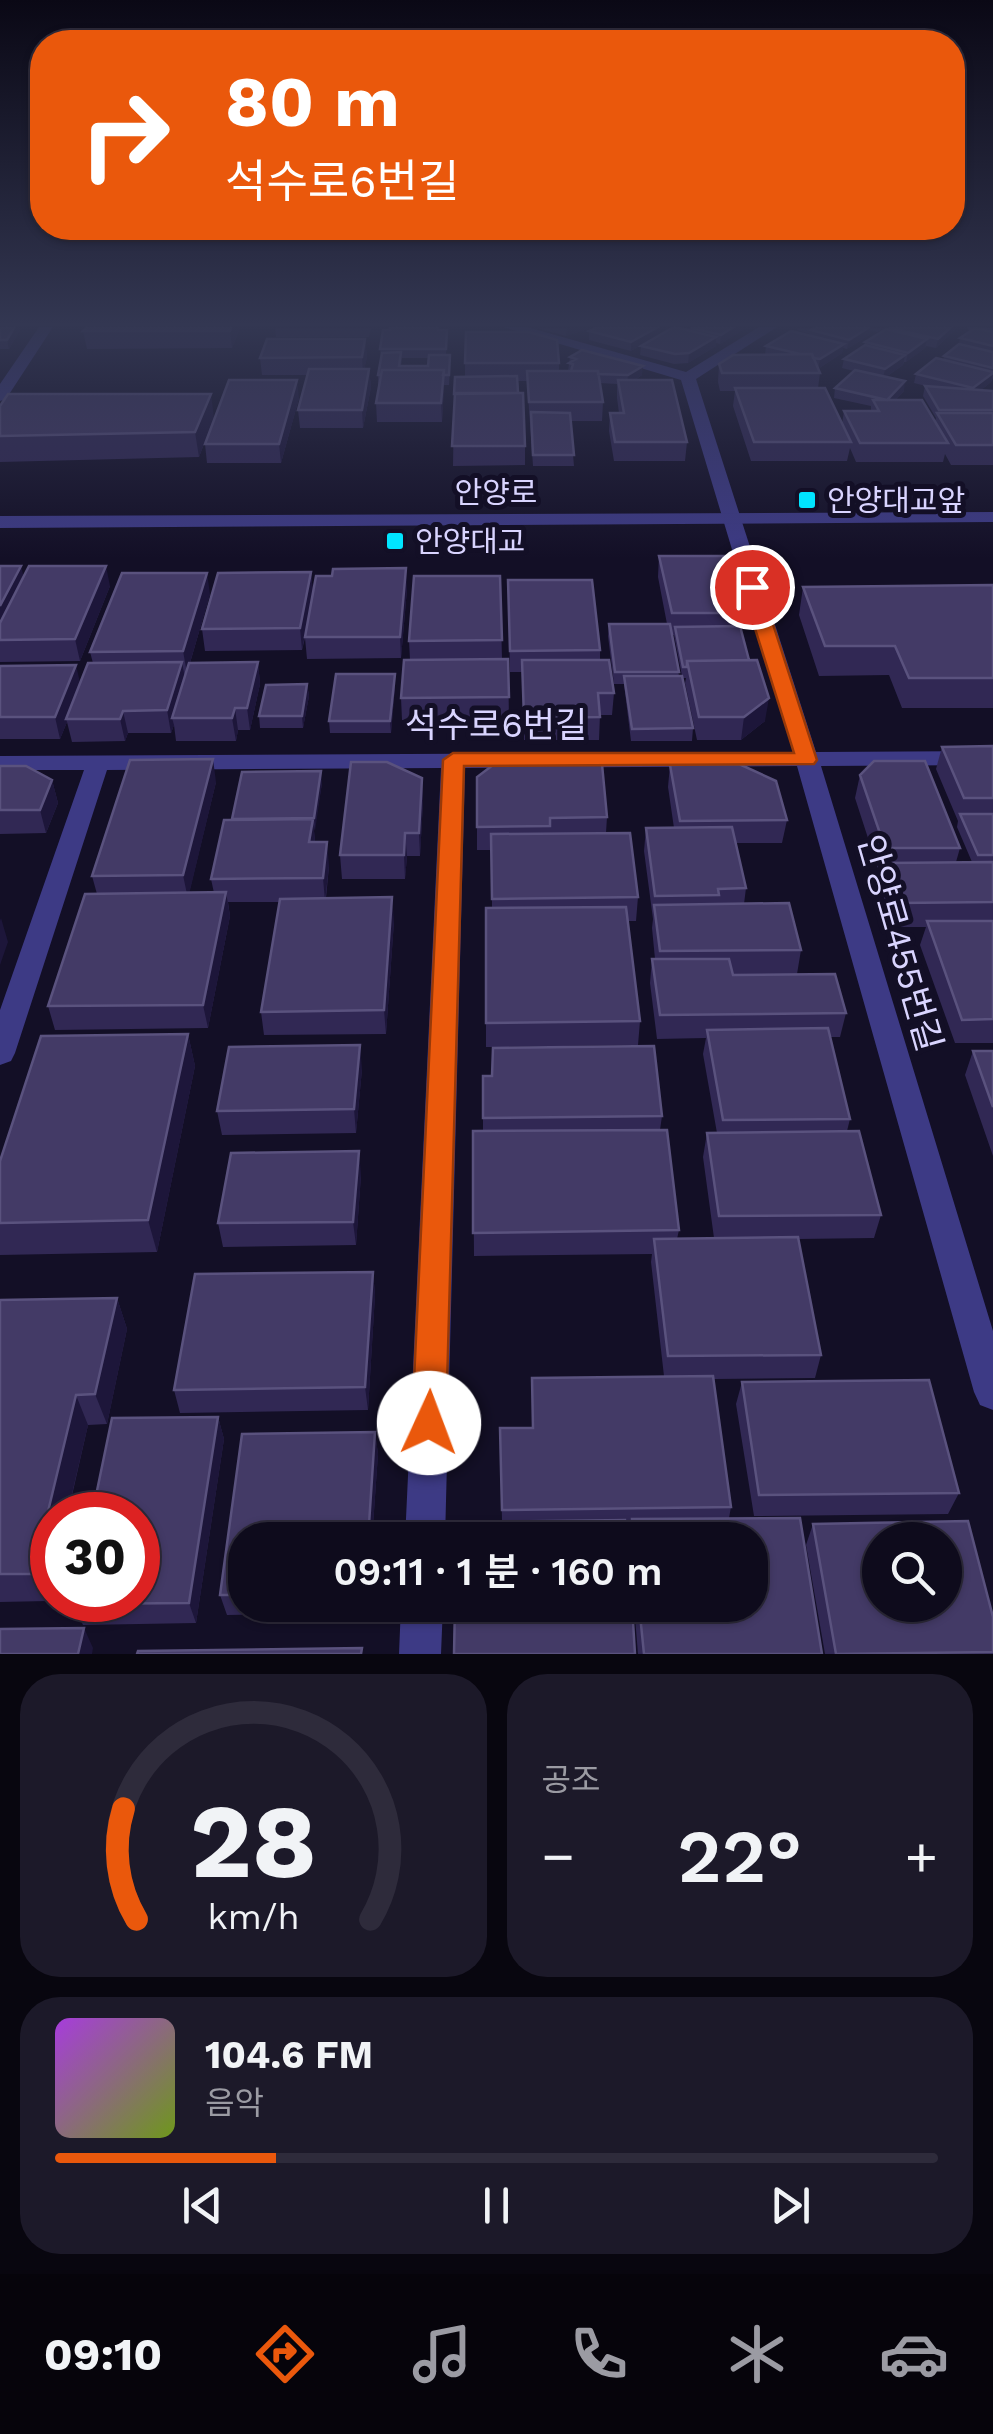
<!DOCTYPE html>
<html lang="ko">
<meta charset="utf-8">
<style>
body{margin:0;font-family:"Work Sans","Noto Sans KR",sans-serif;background:#1c1929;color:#f1f3f6;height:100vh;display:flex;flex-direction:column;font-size:38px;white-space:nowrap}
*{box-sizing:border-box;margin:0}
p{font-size:32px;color:#9b9ba3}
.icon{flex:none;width:55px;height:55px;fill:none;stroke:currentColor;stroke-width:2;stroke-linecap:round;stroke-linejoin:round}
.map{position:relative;height:1654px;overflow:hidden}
.details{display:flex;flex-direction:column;gap:20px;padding:20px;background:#08060f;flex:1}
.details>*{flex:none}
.hud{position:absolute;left:30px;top:30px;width:935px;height:210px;border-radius:40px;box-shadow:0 2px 8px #0004,0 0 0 2px #2e2b3b;background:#ea580c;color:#fff;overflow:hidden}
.fabs{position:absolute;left:862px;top:1522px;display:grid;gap:20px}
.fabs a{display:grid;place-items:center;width:100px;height:100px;border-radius:50%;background:#0e0b1c;box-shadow:0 2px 8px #0004,0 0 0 2px #2e2b3b;font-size:50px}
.speed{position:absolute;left:30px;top:1492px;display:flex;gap:20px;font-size:50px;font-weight:700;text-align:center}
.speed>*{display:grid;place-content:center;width:130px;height:130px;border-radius:50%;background:#0e0b1c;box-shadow:0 2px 8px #0004,0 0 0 2px #2e2b3b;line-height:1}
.speed .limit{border:15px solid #d22;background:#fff;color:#111}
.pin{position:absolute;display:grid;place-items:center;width:85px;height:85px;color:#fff;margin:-42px;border:5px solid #fff;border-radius:50%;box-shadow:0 2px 10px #0007}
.me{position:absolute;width:110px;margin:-55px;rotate:2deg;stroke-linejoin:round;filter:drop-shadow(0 0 8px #0008)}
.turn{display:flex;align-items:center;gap:35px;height:210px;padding:0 30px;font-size:45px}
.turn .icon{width:130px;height:130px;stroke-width:2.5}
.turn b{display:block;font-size:70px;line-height:85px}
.big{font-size:75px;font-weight:600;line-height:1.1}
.details .widget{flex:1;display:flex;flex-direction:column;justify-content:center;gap:15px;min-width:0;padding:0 35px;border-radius:40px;background:#1c1929}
.details .dial{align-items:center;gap:0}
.dial svg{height:260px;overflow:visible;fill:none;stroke:#2e2b3b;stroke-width:7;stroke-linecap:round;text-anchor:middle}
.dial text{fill:#f1f3f6;stroke:none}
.song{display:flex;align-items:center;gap:30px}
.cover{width:120px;height:120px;border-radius:15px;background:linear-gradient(135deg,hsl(280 70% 55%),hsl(80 70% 35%))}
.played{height:10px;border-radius:5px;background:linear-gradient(90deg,#ea580c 25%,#2e2b3b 25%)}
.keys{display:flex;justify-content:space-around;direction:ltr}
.heat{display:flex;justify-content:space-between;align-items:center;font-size:55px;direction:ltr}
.details .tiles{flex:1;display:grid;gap:20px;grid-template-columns:1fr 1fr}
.widget:last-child{grid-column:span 2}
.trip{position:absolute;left:228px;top:1522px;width:540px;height:100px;border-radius:40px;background:#0e0b1c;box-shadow:0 2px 8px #0004,0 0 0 2px #2e2b3b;font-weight:600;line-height:100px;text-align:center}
.tab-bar{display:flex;height:160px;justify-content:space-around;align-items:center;background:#06040b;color:#9b9ba3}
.tab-bar .icon{width:70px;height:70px}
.tab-bar .active{color:#ea580c}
.tab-bar b{font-size:45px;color:#f1f3f6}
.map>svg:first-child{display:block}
</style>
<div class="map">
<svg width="993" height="1654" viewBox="0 0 993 1654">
<rect width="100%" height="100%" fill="#130f26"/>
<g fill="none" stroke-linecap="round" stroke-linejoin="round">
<path fill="#3d3a85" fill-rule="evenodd" d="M39 327H53L6 399 0 401V384Z
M503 327H527L686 372 759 327H777L696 379 816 752 993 751V765L821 766 993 1331V1410L980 1405 974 1392 797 766 465 768 445 1540H405L441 768 107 770 15 1053 11 1061 0 1065V1010L84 770H0V756L793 752 681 380Z
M967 327 993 328V336L969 330Z
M401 1605H443L441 1654H399Z"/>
<path fill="#3d3a85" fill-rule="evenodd" d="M993 512V522L0 528V516Z"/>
</g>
<path fill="#312854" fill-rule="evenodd" d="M0 328H21L9 349H0Z
M240 328 232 348 87 349 83 331Z
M275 328H371L369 337H276Z
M390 328H439V330L447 339 446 355 450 364 449 385H444L442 422H377L376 403 379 385H378V375L381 358 380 349ZM402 358H429L428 366H401Z
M536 328H591L566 336Z
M685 328H746L720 344 716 343V346L688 363 674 364 640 355 641 346Z
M797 328H884L877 332 870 330 869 335 847 349 843 348 842 353 818 369 820 373 818 388 842 424 844 411H871V406L834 398 835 388 854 371 842 368 844 359 865 345V342L887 329 888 328H957L936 348 926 346 925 348 906 362H904L903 365 886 377 904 391 895 400 935 421 936 418 923 396 925 386H926L914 383 916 374 943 360 944 356 959 344 960 338 993 332V378L991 382 981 390 993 391V465H951L945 454 943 462H856L850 448 847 461H751L733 406 735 391H720L718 382 719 364 765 355 766 346 810 336V334L797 330Z
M589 331 660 334 631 351 589 340Z
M365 339 367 357 364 369H369L371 387 363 428H300L298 410 307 375H262L260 358Z
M570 357 642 375 635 380 687 442 685 461H614L609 431 610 413H619L617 398V384L600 383 603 402 602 421H570L574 466H533L527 381H518L525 446V465L453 466 454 404 465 376V363H559V371H568Z
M299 398 281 463H207L205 444Z
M0 406 214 418 199 457 0 462Z
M659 556 741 613 739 626 765 721 741 740H697L685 683 686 678H682L693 728 692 741H631L624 684H614L608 636 609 624H667L658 577ZM672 635H674L682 676H679Z
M0 566 24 577 110 586 80 661 0 662Z
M311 572 313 593 407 589 401 658 307 659 305 638 302 650 205 651 202 629Z
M500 576 502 659H508L509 720H402L401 698 410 660 409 641Z
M508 580 600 650V660L614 693 612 715H600L599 740H524L522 672H510Z
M993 585V708H902L889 675 819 676 799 615 803 587Z
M210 594 190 663 258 662 260 684 250 730H238L236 741H176L174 725 171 733H128L125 741 72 742 67 722 60 739H0V666L80 684 93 663 90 652Z
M307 684 309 696 303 728H260L259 716Z
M395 686 391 733H330L329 721Z
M993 746V1043H955L920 945 926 927H894L880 886 884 872H879L855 798 860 775 960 848 956 862H972L957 827 958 821 936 769 942 747Z
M739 764 776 781 787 820 782 843H736L746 888 744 904 789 903 801 950 797 974H835L846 1013 840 1037H830L850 1119 847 1131H859L881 1215 874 1238 798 1239 821 1355 815 1378 714 1379 731 1507 729 1518H800L822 1654H638L634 1605H750V1540H629L630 1530H626L627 1540H456L457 1522 502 1521 500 1428H532V1378L664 1376 651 1262 652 1254 474 1256 473 1131H483V1076H492L493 1048 654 1046 662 1116 660 1130H667L679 1230 677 1239 714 1238 703 1157 707 1133H717L703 1054 706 1038 657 1039 650 983 652 959H655L652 928 653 919 644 851 646 828H674L668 787 670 765Z
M0 766 52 780 58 803 46 833 0 834Z
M477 777 607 817 606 833 638 897 636 921H628L640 1021 638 1045 486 1047V908H492V850H477Z
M422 778 423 801 420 856H407L405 879H342L340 855Z
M216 782 189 893H214L211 879 233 820 322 783 314 831 315 842 329 866 326 898 394 921 386 1034 264 1035 261 1012 279 902H228L230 916 208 1028 55 1030 48 1006 97 894 92 876Z
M188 1034 195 1066 157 1252 0 1255V1161Z
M973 1051H993V1156L965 1075Z
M362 1069 356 1133 222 1135 217 1111Z
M361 1175 356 1245 223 1247 218 1223Z
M373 1272 375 1295 368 1410 180 1413 174 1390Z
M117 1298 127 1329 107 1424 88 1425 48 1601 0 1602V1300Z
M742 1382 959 1493 948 1514 754 1516 736 1404Z
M218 1417 224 1439 196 1623 83 1625 73 1604Z
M375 1432 378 1454 372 1540H245V1605H368V1613L227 1615 220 1595 242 1434Z
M813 1524 993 1617V1654H825L806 1545Z"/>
<path fill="#1d163a" d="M14 328H21L9 349 7 340Z
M231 328H240L232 348 230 331Z
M567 328H591L566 336Z
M656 328H661L660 334 631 351V342Z
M732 328H746L720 344 721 335Z
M868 328H870L869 335 847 349 849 340Z
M950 328H957L936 348 938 339Z
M716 337V346L688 363 689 353Z
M365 339 367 357 363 375 362 357Z
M927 339 925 348 906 362 908 353Z
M844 344 842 353 818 369 820 359Z
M905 355 903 365 883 379 885 369Z
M643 366 642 375 627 385 628 375Z
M369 369 371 387 363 428 362 410Z
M444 370V388L442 422 441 403Z
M993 373 991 382 971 398 973 388Z
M297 380 299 398 281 463 279 444Z
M905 381 904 391 885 409 887 400Z
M211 394 214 418 199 457 195 432Z
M21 566 26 586 0 624V606Z
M106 566 110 586 80 661 75 639Z
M406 568 407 589 401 658 400 637Z
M311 572 313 593 302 650 300 628Z
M207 573 210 594 187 673 183 651Z
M182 662 186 684 172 718 174 725 171 733 167 710Z
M258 662 260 684 250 730 247 708Z
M76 665 81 687 66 719 67 722 60 739 55 717Z
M395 674V686L391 733 390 721Z
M307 684 309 696 303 728 302 716Z
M769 698 765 721 741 740 744 717Z
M235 708 238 730 236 741 232 718Z
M123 711 128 733 125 741 120 719Z
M213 759 216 782 188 899 183 875Z
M321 771 322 783 315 831 314 818Z
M422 778 423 801 420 856 419 833Z
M52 780 58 803 46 833 40 810Z
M313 819 315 842H309Z
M405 833 407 856 405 879 404 855Z
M327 842 329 866 325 901 323 878Z
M226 892 230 916 208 1028 203 1005Z
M392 897 394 921 386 1034 384 1010Z
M1 918 8 942 0 965V921Z
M188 1034 195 1066 157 1252 148 1220Z
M360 1045 362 1069 356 1133 354 1109Z
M359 1151 361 1175 356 1245 353 1222Z
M373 1272 375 1295 368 1410 365 1387Z
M117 1298 127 1329 107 1424 95 1394Z
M76 1395 88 1425 67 1515H52V1581L48 1601 33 1574Z
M218 1417 224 1439 196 1623 189 1603Z
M375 1432 378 1454 372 1540H368Z
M84 1628 93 1648 92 1654H78Z"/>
<path fill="#433a66" stroke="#5a527e" stroke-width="2.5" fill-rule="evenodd" d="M0 328H14L7 340H0Z
M86 328H231L230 331H83Z
M390 328H438V330H447L446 349H380L383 330H390Z
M596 328H656L631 342 589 331Z
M672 328H679L716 337 689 353 675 354 641 346Z
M691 328H732L721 335Z
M816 328H868L849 340 811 330Z
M889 328H950L938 339Z
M975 328 993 332V346L960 338Z
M886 329 927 339 908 353 865 342Z
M791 331 844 344 820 359 813 358 812 354H800L766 346Z
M466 332H529L557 340 559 363H465Z
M267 339H365L362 357 260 358Z
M959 344 993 352V368L944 356Z
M865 345 905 355 885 369 844 359Z
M582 350 643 366 628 375 598 374V371H571L573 364 569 363 576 359 570 357Z
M401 352 399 366H428L429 355H450L449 375H443L444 370H382L381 375H378L382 353Z
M812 354 820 373H722L719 364 733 355Z
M936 358 993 372V373L973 388 916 374Z
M309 369H369L362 410H298Z
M382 370H444L441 403H376Z
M855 370 905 381 887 400 835 388Z
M527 371H598L603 402H529Z
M517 376 518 393 454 394 455 377Z
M229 380H297L279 444H205Z
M618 380H672L687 442H615L610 413H624Z
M925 386 993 391V410H939Z
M735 388H825L851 442H754Z
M455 393H523L525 446H452Z
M8 394H211L195 432 0 436V406Z
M873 400H922L948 443H860L844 411H879Z
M531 412 570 413 574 455H533Z
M937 413H993V445H956Z
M659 556H726L741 613H672Z
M0 566H21L0 606Z
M29 566H106L75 639 0 640V623Z
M406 568 400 637H305L316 576H332L333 569Z
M311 572 300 628 202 629 218 573Z
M122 573H207L183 651 90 652Z
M414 576H500L502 640 409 641Z
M508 580H592L600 650 510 651Z
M993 585V678H909L895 646H825L803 587Z
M609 624H670L679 672H615Z
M740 626 749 660 687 661V667H683L675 627Z
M508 659 509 697 401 698 404 660Z
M522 660H609L614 693H598L600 717 524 718Z
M757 660 769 698 744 717H699L687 661Z
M182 662 167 710 123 711 120 719H66L88 663Z
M258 662 247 708H235L232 718H172L189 663Z
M76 665 55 717H0V666Z
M336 674H395L390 721H329Z
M624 676H682L693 728 632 729Z
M307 684 302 716H259L266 685Z
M993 746V798H964L942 747Z
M213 759 183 875 92 876 130 760Z
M874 761H925L960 848H885L860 775Z
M351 762H387L422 778 419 833H405L404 855H340Z
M602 764 607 817 550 818V826L477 827V777L493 765Z
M739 764 776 781 787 820 680 821 670 765Z
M0 766H26L52 780 40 810H0Z
M321 771 314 818 232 819 242 772Z
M960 814H993V855H978Z
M313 819 309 842H327L323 878 211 879 224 820Z
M732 827 746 888 718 889 719 895 655 896 646 828Z
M630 833 638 897 492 899 491 834Z
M993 862V902L900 903 886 863Z
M226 892 203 1005 48 1006 85 894Z
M392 897 384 1010 261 1012 280 899Z
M789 903 801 950 660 951 654 905Z
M626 907 640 1021 486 1023V908Z
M927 921H993V1019L962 1020Z
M652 959H729L733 975 835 974 846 1013 660 1015Z
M828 1028 850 1119 723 1120 707 1030Z
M188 1034 148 1220 0 1223V1161L41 1036Z
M360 1045 354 1109 217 1111 229 1047Z
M654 1046 662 1116 483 1118V1076H492L493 1048Z
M973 1051H993V1107Z
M667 1130 679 1230 473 1233V1131Z
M859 1131 881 1215 719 1216 707 1133Z
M359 1151 353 1222 218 1223 231 1153Z
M798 1237 821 1355 668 1356 654 1239Z
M373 1272 365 1387 174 1390 195 1274Z
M117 1298 95 1394 76 1395 33 1574H0V1300Z
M713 1376 731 1507 502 1510 500 1428H533L532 1378Z
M929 1380 959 1493 759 1495 742 1382Z
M218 1417 189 1603 73 1604 74 1600H138V1515H92L112 1418Z
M375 1432 368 1540H245V1595H220L242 1434Z
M800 1518 822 1654H644L639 1605H750V1540H633L632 1519Z
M625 1520 627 1540H456L457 1522Z
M968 1521 993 1617V1652L836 1654 813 1524ZM880 1540H945V1605H880Z
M455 1605H632L635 1654H454Z
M84 1628 78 1654H0V1629Z
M362 1648 361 1654H137L138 1651Z"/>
<linearGradient id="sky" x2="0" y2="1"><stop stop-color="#0a0815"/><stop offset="0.58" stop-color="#333752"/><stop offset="1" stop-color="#333752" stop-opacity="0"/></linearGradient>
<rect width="993" height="559" fill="url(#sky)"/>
<path fill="#ea580c" stroke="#983908" stroke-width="2.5" d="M752 582 761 587 817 760 814 764 464 766 446 1423 441 1435 429 1440 417 1435 412 1423 443 760 453 753H794L742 587Z"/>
<g fill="#00e5ff" stroke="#130f26" stroke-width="4">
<rect x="797" y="490" width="20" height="20" rx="5"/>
<rect x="385" y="531" width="20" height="20" rx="5"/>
</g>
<g text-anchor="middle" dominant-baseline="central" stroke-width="10" stroke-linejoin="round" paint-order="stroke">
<g font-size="30" fill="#d9d4ff" stroke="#130f26">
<text x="496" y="492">안양로</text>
</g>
<g font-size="30" fill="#d9d4ff" stroke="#130f26" text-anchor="start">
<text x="827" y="500">안양대교앞</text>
<text x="415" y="541">안양대교</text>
</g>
<g font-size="35" fill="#d9d4ff" stroke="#130f26">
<text x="496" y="725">석수로6번길</text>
<text transform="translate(900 943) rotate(74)">안양로455번길</text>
</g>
</g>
</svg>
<div class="fabs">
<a><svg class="icon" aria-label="search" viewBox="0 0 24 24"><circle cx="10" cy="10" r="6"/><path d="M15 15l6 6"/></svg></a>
</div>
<div class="speed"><div class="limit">30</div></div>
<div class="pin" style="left:752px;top:587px;background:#d93025"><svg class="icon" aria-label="arrive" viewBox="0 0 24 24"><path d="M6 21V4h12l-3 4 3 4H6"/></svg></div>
<svg class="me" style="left:429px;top:1423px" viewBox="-20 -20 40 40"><circle r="19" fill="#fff"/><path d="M0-13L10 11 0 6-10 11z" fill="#ea580c"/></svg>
<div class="trip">09:11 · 1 분 · 160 m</div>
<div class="hud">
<div class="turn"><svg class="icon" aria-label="right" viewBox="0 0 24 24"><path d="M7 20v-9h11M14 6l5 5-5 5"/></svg><div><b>80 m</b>석수로6번길</div></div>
</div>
</div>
<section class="details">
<div class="tiles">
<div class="widget dial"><svg viewBox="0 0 100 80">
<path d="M14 69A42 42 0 1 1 86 69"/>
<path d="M14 69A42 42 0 0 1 10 35" stroke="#ea580c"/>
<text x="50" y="56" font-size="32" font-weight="700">28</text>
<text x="50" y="72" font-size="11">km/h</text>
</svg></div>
<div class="widget"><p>공조</p>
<div class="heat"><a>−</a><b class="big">22°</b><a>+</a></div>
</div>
<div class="widget">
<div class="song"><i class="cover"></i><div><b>104.6 FM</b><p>음악</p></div></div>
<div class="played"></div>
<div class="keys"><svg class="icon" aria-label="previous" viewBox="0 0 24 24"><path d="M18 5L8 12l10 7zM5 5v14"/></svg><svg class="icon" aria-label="pause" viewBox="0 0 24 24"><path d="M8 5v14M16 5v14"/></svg><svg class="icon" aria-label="next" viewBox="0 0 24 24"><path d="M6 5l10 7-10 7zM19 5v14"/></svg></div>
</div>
</div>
</section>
<nav class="tab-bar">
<b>09:10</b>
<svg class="icon active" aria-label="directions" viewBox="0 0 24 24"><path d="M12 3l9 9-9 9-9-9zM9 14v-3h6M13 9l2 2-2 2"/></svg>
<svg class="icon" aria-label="music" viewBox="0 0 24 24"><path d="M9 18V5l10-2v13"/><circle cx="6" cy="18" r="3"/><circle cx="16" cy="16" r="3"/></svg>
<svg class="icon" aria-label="phone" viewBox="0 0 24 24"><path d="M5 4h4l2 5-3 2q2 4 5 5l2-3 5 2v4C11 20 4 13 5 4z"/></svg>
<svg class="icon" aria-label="climate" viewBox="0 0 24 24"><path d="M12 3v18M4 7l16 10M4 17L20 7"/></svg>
<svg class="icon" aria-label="car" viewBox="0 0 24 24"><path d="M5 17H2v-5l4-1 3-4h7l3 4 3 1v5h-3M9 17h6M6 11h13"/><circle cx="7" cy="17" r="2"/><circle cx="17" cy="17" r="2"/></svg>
</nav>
